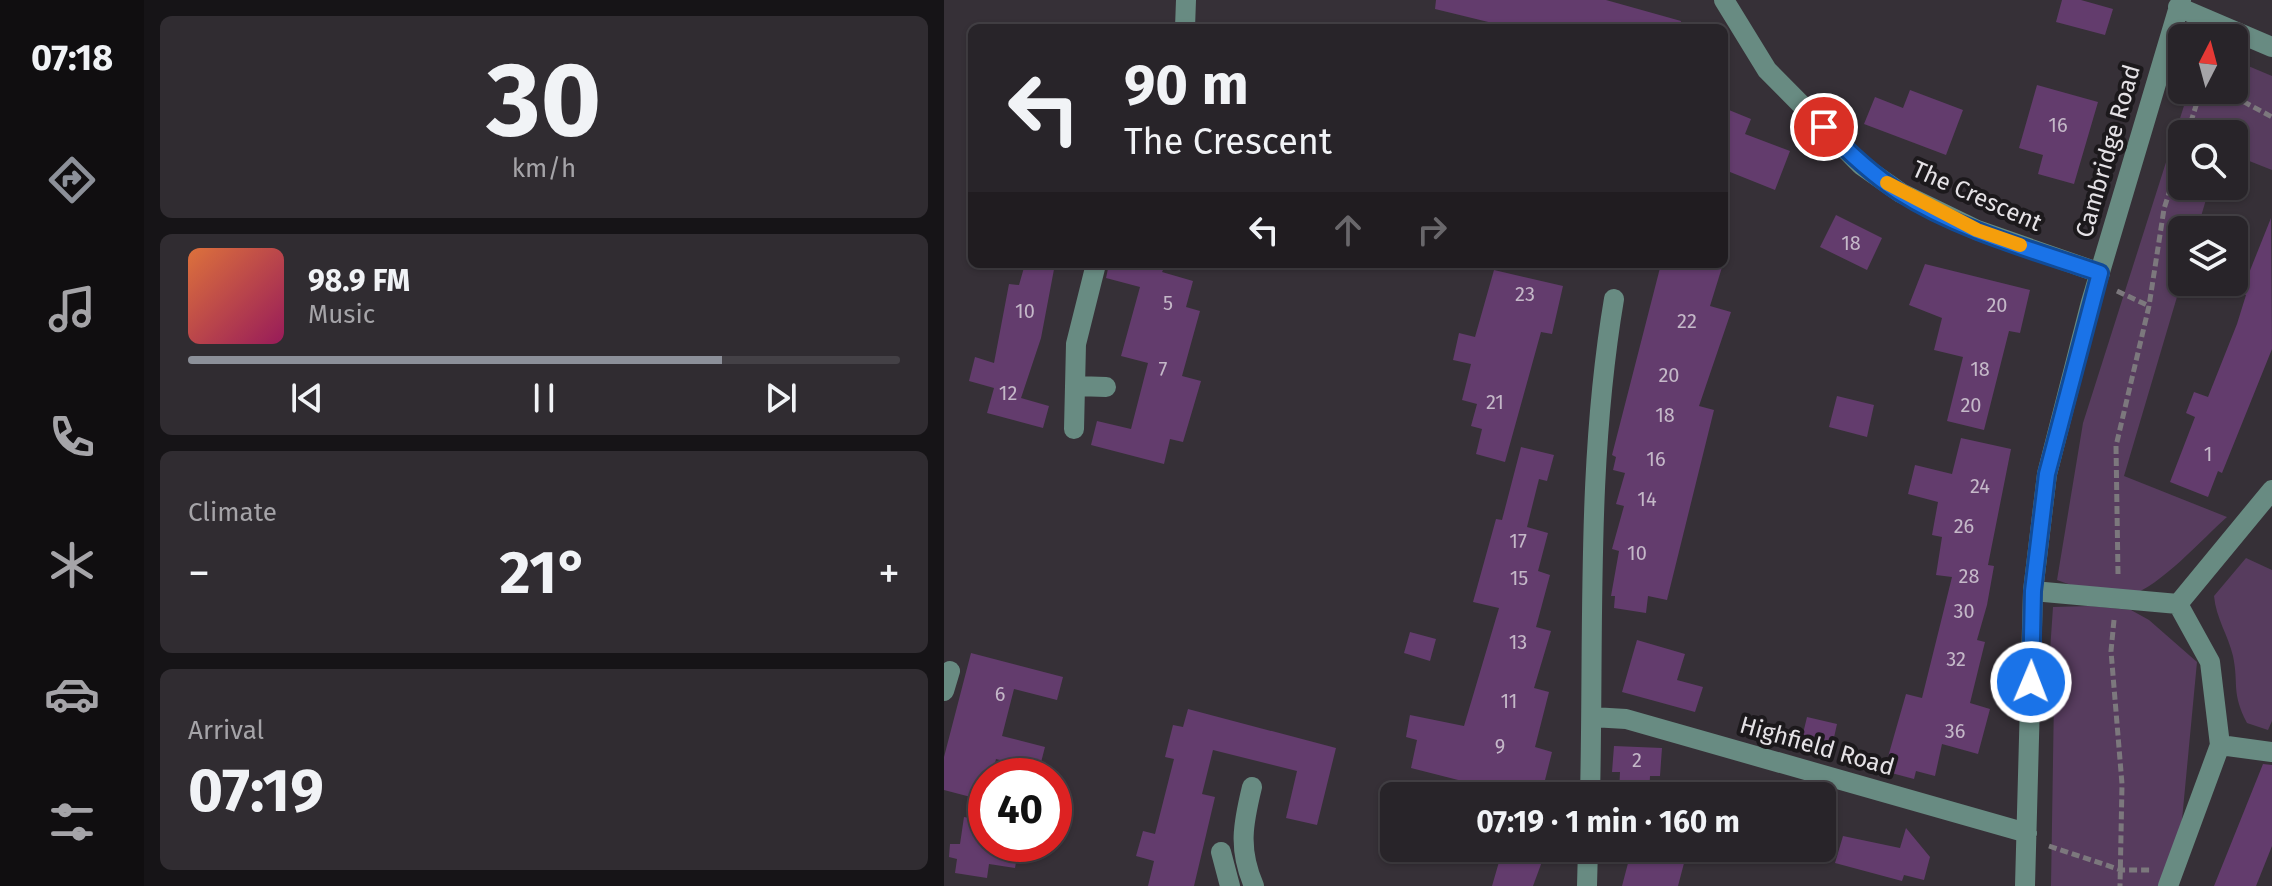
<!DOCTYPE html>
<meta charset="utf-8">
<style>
body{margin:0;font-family:"Fira Sans",sans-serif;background:#302c31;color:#f1f3f6;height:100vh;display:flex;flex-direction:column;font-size:30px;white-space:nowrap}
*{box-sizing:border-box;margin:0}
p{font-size:26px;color:#a5a4a8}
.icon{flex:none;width:44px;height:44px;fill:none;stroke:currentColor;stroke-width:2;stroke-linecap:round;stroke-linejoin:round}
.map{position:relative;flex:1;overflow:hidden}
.panel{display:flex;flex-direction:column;gap:16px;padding:16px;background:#161417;width:800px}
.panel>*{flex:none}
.top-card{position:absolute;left:24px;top:24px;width:760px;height:244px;border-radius:12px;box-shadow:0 2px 6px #0004,0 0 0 2px #444146;background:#282429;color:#f1f3f6;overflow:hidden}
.needle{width:52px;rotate:6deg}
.buttons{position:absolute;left:1224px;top:24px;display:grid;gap:16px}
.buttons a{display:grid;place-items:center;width:80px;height:80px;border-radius:12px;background:#282429;box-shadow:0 2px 6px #0004,0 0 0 2px #444146;font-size:40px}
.speed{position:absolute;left:24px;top:758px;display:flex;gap:16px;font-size:40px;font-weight:700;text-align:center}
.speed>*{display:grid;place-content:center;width:104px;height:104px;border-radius:50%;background:#282429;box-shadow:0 2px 6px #0004,0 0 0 2px #444146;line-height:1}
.speed .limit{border:12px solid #d22;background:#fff;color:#111}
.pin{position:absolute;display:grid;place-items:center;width:68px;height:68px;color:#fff;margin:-34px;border:4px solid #fff;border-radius:50%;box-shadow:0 2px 8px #0007}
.me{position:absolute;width:88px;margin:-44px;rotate:1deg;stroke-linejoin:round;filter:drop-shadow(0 0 6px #0008)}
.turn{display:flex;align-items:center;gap:28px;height:168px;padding:0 24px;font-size:36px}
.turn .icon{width:104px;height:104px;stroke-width:2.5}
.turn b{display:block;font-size:56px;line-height:68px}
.lanes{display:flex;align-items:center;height:76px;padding:0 24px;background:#0003;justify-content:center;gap:40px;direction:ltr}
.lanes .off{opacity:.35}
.big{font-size:60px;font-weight:700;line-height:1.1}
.panel .widget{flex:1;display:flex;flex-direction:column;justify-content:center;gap:12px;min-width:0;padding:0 28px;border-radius:12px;background:#302c31}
.panel .dial{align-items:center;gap:0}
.dial b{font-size:104px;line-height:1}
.song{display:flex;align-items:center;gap:24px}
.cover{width:96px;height:96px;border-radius:12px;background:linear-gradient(135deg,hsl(20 70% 55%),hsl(330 70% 35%))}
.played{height:8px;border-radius:4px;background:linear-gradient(90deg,#8c9099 75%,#444146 75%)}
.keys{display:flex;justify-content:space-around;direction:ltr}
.heat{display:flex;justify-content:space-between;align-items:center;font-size:44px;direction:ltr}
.trip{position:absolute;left:436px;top:782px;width:456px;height:80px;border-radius:12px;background:#282429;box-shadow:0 2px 6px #0004,0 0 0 2px #444146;font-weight:700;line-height:80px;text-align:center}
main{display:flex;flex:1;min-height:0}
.tabs{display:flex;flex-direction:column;width:144px;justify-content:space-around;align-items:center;background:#100e10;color:#a5a4a8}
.tabs .icon{width:56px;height:56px}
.tabs .on{color:#8c9099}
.tabs b{font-size:36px;color:#f1f3f6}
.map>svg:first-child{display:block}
</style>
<main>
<nav class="tabs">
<b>07:18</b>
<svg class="icon on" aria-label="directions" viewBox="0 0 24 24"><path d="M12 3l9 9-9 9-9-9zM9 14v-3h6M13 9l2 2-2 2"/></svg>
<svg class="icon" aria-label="music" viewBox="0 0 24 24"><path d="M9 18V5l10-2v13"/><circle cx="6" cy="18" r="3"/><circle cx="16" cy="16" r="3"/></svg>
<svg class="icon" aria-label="phone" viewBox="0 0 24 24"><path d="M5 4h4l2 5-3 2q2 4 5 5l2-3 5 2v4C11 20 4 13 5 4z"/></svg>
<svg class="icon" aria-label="climate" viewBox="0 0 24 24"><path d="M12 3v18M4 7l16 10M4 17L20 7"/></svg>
<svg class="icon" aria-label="car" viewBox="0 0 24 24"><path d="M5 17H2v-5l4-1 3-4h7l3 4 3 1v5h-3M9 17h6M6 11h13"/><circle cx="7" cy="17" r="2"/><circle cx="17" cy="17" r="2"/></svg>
<svg class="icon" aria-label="filters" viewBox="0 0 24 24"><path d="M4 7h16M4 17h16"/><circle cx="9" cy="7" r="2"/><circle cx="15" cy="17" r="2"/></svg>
</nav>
<section class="panel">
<div class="widget dial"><b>30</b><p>km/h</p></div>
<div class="widget">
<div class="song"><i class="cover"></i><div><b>98.9 FM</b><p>Music</p></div></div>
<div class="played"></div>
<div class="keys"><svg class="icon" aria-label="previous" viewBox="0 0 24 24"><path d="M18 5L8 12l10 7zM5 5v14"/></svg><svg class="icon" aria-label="pause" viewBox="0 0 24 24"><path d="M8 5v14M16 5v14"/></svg><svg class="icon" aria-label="next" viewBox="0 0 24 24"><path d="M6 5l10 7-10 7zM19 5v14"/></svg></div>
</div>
<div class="widget"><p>Climate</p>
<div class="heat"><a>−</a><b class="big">21°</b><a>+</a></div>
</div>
<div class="widget"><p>Arrival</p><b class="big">07:19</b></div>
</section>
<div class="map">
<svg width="1328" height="886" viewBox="0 0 1328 886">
<rect width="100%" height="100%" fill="#363037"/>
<path fill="#573c5e" d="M1290 60 1328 76V170L1290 155V134H1238V186H1266L1253 230H1238V280L1180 476 1283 517C1259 538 1216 587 1186 595 1164 600 1134 587 1113 580L1139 423 1245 90H1290Z
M1302 558 1328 570V721L1324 730 1303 723C1287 692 1295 685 1289 656 1284 635 1272 618 1270 596Z
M1146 606 1187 610 1205 620 1253 662 1238 820 1217 886H1107L1110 698 1105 666 1109 607Z"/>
<path fill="#633c6d" d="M492 0H662L737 21 736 28H569L491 9Z
M1118 0H1137L1169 9 1161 35 1112 22Z
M1093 85 1154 102 1130 184 1094 174 1099 155 1075 148Z
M966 90 1019 110 1002 155 920 124 931 97 959 108Z
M780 108 807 119 801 134 846 151 831 190 786 172 780 184Z
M892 215 938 238 923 270 876 247Z
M1327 218 1328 349 1278 473 1274 471 1264 497 1226 482 1251 417 1242 413 1250 392 1264 397 1293 324 1302 295 1297 293Z
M81 264H111L97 338 77 398 105 406 99 428 43 413 50 388 25 381 31 357 50 363 65 284 75 285Z
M165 264H206L220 268 218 272 249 281 242 307 256 311 238 376 257 381 239 442 226 439 220 464 147 445 153 421 187 429 204 363 177 356 196 287 162 278Z
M717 264H779L766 306 787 312 755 406 770 410 723 600 704 596 702 613 670 608 671 596H667L675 551 668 549 680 506 672 504 681 473 669 470 672 457 668 455Z
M981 264 1086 290 1076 333 1065 331 1040 430 1003 421 1019 357 990 350 998 318 965 305Z
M550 270 619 286 608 334 597 332 561 462 532 454 538 429 527 426 533 404 518 400 527 364 509 360 515 333 531 337Z
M893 396 930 405 923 437 885 427Z
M1017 438 1067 449 1044 565 1050 566 1043 605 1033 640 1041 642 1026 703 1046 709 1034 754 998 744 991 776 972 771 970 779 940 771 962 694 978 698 1008 577 992 575 998 537 988 535 994 502 964 494 971 465 1008 474Z
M577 447 610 455 603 481 595 479 583 527 604 533 594 571 606 575 592 627 607 631 590 688 605 692 591 747 608 752 597 796H522L526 783 467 768 473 740 462 737 466 715 520 726 555 608 529 602 552 519 558 520Z
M466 632 492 639 486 661 460 653Z
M693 640 741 654 733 680 759 687 751 712 678 692Z
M27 653 119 677 113 700 70 689 58 736 101 747 95 770 52 759 48 776H42V801L0 790V757Z
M244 709 392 748 373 825 342 818 353 771 269 750 258 794 271 797 250 886H204L210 861 192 856 199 831 211 834 230 759 221 757 229 725 239 727Z
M863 717 893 724 887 751 857 742Z
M670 746 718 748 716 776H706L705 795 675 793 676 772H668Z
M1319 764 1328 765V846L1312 886H1270Z
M20 817 42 821V844H75L71 868 45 864 43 878 11 873 13 859 5 857 6 844H16Z
M962 828 986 857 980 880 960 875 958 881 891 863 899 836 956 848Z
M559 848H603L589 886H548Z
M688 848H744L734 886H678Z"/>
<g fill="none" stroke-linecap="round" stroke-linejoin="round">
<path stroke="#7c787d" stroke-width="5" stroke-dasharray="8 4" stroke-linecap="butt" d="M1278 90 1328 117
M1243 134 1257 90
M1173 291 1205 306
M1174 574 1172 446 1205 306 1220 209 1238 151
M1170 620 1167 651 1178 784 1176 886
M1105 846 1177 870H1207"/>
<path stroke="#688b82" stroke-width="20" d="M780 0 823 70 917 165 957 193 1033 230 1156 273
M1234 7 1328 47
M241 28 242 0
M132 386 162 387
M130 429 132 344 152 264
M1089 591 1234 604
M0 691 6 671
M648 717 682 719 1083 833
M1276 745 1328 752
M308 787C299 824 294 849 310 886
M646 796C650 628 642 465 670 299
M277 852 286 886
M643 886 644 848
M1081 886 1089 591 1103 474 1147 302 1237 0
M1224 886 1276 745 1266 662 1234 604 1328 490"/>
</g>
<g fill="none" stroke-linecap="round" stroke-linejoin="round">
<g stroke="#114b97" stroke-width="20">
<path id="route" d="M880 127C903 151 926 173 955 192 1014 230 1089 250 1156 273L1103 474 1089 591 1087 682"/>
</g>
<use href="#route" stroke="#1a73e8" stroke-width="14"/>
<path stroke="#f59e0b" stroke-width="14" d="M943 183 1033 230 1076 245"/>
</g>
<g text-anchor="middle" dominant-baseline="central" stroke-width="8" stroke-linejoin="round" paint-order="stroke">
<g font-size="20" fill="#c4b8c8">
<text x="1114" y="125">16</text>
<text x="907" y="243">18</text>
<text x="581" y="294">23</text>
<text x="224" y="303">5</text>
<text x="1053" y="305">20</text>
<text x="81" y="311">10</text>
<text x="743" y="321">22</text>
<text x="219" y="369">7</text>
<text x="1036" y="369">18</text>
<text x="725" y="375">20</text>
<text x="64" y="393">12</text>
<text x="551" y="402">21</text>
<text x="1027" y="405">20</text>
<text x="721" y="415">18</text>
<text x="1264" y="454">1</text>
<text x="712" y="459">16</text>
<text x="1036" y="486">24</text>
<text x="703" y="499">14</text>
<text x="1020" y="526">26</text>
<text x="574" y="541">17</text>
<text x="693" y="553">10</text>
<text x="1025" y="576">28</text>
<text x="575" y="578">15</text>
<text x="1020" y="611">30</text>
<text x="574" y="642">13</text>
<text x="1012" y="659">32</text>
<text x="56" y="694">6</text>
<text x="565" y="701">11</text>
<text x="1011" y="731">36</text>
<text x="556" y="746">9</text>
<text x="693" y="760">2</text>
</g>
<g font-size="24" fill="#e5e2e6" stroke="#1c191c">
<text transform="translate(1164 151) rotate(-74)">Cambridge Road</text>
<text transform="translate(1033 196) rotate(24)">The Crescent</text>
<text transform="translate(873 746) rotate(16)">Highfield Road</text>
</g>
</g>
</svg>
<div class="buttons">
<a><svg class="needle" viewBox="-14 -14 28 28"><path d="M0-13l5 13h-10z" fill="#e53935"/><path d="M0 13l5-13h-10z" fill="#a5a4a8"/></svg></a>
<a><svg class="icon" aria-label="search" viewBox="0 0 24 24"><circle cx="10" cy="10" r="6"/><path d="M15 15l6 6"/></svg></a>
<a><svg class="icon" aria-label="layers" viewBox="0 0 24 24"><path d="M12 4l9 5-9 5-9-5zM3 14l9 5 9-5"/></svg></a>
</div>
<div class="speed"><div class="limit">40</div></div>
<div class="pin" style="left:880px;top:127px;background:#d93025"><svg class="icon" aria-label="arrive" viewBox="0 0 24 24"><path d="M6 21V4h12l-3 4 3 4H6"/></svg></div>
<svg class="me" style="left:1087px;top:682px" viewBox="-20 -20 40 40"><circle r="17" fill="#1a73e8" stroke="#fff" stroke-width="3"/><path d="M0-11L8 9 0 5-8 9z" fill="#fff"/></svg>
<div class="trip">07:19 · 1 min · 160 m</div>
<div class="top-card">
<div class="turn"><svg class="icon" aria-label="left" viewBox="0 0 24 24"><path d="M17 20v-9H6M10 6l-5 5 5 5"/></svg><div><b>90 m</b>The Crescent</div></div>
<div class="lanes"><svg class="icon" aria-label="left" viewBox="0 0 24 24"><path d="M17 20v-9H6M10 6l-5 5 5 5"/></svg><svg class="icon off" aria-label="ahead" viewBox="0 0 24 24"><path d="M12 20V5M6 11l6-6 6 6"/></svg><svg class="icon off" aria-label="right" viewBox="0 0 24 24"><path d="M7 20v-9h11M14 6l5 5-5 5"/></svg></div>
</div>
</div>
</main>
